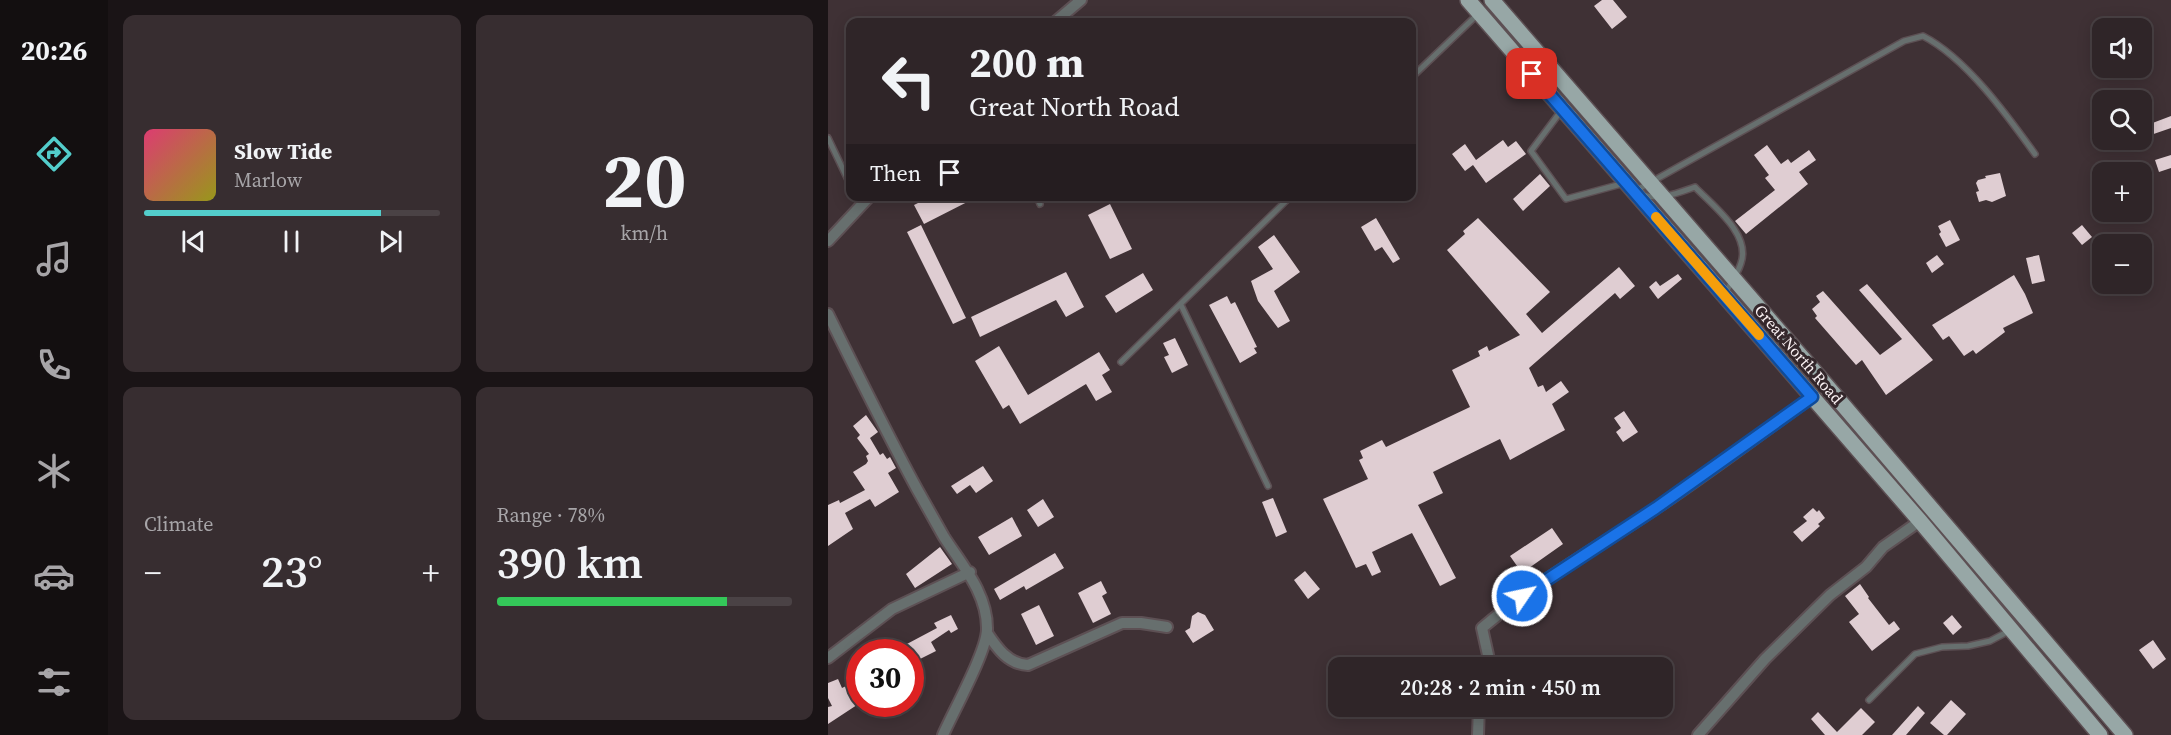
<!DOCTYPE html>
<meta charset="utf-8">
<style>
body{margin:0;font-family:"Source Serif 4",serif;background:#372d30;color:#f1f3f6;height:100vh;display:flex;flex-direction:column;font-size:22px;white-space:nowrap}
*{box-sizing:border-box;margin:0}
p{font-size:20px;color:#a7a5a8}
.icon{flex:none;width:33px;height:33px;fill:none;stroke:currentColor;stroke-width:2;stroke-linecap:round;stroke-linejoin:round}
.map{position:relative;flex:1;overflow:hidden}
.panel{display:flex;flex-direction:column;gap:15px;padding:15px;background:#1a1416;width:720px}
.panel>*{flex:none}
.top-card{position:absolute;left:18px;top:18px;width:570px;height:183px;border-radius:12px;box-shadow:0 3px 15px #0003,0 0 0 2px #4a4245;background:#2f2528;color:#f1f3f6;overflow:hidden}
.buttons{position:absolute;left:1264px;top:18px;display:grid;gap:12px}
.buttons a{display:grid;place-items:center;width:60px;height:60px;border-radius:12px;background:#2f2528;box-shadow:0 3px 15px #0003,0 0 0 2px #4a4245;font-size:30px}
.speed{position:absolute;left:18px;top:639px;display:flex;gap:12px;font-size:30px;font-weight:700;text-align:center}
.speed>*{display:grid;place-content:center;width:78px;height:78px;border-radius:50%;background:#2f2528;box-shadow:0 3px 15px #0003,0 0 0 2px #4a4245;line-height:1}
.speed .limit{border:9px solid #d22;background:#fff;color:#111}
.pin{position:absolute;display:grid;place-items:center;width:51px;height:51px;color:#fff;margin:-26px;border-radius:12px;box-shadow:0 3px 9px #0006}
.me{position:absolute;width:66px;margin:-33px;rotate:56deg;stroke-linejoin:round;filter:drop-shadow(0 0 4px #0008)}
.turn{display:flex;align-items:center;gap:21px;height:126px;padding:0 24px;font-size:27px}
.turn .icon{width:78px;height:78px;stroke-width:2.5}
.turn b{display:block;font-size:42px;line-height:51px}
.then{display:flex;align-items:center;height:57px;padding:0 24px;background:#0003;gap:12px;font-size:22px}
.big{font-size:45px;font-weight:600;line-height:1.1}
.panel .tile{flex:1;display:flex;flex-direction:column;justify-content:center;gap:9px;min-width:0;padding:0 21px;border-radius:12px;background:#372d30}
.panel .dial{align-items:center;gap:0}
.dial b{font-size:78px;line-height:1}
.song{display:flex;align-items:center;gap:18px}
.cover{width:72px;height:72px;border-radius:9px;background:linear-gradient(135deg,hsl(340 70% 55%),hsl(60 70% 35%))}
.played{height:6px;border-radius:3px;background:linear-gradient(90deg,#53cdcb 80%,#4a4245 80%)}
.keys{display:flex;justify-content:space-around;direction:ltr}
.heat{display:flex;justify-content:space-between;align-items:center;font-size:33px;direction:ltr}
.charge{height:9px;border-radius:4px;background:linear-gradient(90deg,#34c759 78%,#4a4245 0)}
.panel .tiles{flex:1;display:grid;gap:15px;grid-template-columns:repeat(2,1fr)}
.trip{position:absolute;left:500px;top:657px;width:345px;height:60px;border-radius:12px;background:#2f2528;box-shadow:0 3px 15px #0003,0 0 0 2px #4a4245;font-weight:600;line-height:60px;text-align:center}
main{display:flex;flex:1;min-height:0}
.dock{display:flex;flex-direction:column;width:108px;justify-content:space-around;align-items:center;background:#130f10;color:#a7a5a8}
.dock .icon{width:42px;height:42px}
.dock .selected{color:#53cdcb}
.dock b{font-size:27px;color:#f1f3f6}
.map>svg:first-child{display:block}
</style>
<main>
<nav class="dock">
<b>20:26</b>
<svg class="icon selected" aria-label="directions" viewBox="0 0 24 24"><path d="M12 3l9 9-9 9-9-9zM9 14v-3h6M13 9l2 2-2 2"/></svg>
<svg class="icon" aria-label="music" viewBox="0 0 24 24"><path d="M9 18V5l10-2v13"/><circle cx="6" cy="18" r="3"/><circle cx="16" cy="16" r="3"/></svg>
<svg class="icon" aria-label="phone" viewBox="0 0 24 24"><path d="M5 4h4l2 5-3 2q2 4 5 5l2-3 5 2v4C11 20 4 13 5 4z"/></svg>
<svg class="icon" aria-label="climate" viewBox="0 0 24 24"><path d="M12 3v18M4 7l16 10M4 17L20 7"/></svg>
<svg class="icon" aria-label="car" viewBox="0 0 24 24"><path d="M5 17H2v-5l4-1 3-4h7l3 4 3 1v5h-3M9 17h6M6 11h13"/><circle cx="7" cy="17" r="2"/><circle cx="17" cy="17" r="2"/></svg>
<svg class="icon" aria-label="filters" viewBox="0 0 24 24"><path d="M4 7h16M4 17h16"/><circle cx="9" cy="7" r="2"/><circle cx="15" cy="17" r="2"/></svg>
</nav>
<section class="panel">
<div class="tiles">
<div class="tile">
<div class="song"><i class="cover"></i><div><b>Slow Tide</b><p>Marlow</p></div></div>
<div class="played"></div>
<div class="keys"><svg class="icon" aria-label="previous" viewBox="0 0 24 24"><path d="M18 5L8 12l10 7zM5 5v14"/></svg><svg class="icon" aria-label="pause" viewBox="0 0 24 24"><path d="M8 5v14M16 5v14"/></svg><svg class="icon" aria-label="next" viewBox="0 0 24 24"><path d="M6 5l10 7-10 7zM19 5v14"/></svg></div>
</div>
<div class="tile dial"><b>20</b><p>km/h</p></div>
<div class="tile"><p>Climate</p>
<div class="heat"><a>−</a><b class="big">23°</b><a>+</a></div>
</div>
<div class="tile"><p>Range · 78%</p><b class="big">390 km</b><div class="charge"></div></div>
</div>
</section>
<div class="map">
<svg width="1343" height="735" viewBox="0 0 1343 735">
<rect width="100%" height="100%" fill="#3f3135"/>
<path fill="#dfcdd2" d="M774 0H785L799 17 784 29 766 6Z
M1343 116V128L1314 138V127Z
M675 140 680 147 688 141 698 154 658 183 645 165 637 171 624 154 637 144 648 160Z
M939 145 953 164 960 159 963 163 981 150 988 160 971 172 980 184 918 234 907 221 947 190 937 178 941 175 926 155Z
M1343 155V168L1331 172 1327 160Z
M1172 173 1178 196 1164 202 1158 200 1151 202 1148 192 1151 191 1148 183 1150 180 1158 178 1157 176Z
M712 174 722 186 695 211 685 199Z
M104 196H151L96 224 86 205Z
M282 204 304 249 282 259 260 215Z
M548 218 572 259 565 263 554 247 547 251 533 227Z
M650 218 722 292 698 314 714 333 791 267 807 286 792 299 787 293 701 368 710 387 715 385 718 392 733 381 741 392 724 404 737 430 682 460 672 439 605 472 615 493 590 505 628 578 612 586 584 533 544 552 553 572 544 576 538 564 528 568 495 499 540 479 531 460 535 458 532 451 554 440 558 447 642 407 624 370 652 356 650 351 659 346 661 351 692 335 619 250 637 234 635 231Z
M1122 220 1132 240 1118 247 1111 234 1113 232 1110 226Z
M93 225 138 318 125 324 79 232Z
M1254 225 1264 237 1254 245 1244 233Z
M446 235 472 272 446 291 462 321 450 328 430 301 423 281 445 269 430 247Z
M1109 255 1116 264 1104 273 1098 263Z
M1211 255 1217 281 1204 284 1198 258Z
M238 272 256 307 238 317 228 300 152 337 143 317Z
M315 273 325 290 288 313 277 296Z
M850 274 854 279 830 299 821 287 828 281 832 286Z
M1186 275 1197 294 1205 313 1175 328 1177 332 1148 354 1145 350 1136 356 1121 336 1115 340 1104 325Z
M1039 284 1105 360 1058 395 1034 360 1028 365 987 318 989 316 984 309 992 302 988 296 995 291 1052 355 1074 339 1031 290Z
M399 296 403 304 407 302 429 347 426 348 429 353 412 363 381 305Z
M347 338 360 365 344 373 336 357 341 355 335 343Z
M171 346 200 395 271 352 282 370 274 375 284 392 268 401 258 384 192 424 181 405 175 409 147 361Z
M796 411 810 432 795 442 788 432 793 428 786 418Z
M38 415 50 432 42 438 52 455 55 453 59 459 62 457 68 468 60 473 71 492 47 507 42 499 17 513 25 529 0 546V505L11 500 12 503 37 490 25 472 38 464 40 461 38 456 41 454 29 438 32 435 25 426Z
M155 466 165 481 148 493 142 485 129 494 123 486Z
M445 498 459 532 448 537 434 502Z
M215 499 226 517 210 527 199 510Z
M985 508 989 512 991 510 997 518 990 524 992 526 974 542 965 532 979 521 975 517Z
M184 517 194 536 161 555 150 537Z
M724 528 735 544 694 573 682 556Z
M112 547 124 564 87 588 78 574Z
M227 553 236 568 198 590 196 586 172 600 166 589Z
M477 571 492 589 480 599 466 580Z
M273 581 279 593 274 596 283 614 265 623 250 593Z
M1032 584 1041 597 1040 598 1061 625 1066 621 1072 629 1044 651 1021 622 1031 614 1017 596Z
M211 605 226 636 208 645 193 614Z
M370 612 377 615 386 630 365 643 357 631 362 628 364 616Z
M123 615 130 629 123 633 121 630 103 642 108 651 82 664V652L77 645 109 628 106 623Z
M1124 615 1134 627 1125 635 1115 623Z
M1325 640 1338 659 1325 669 1311 650Z
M10 679 14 688 32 679V703L0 724V707L4 706 0 698V683Z
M1123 700 1138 714 1119 735H1116L1102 723Z
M1090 706 1097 713 1078 735H1064Z
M1033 708 1047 722 1034 735H997L983 719 990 712 1009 732Z"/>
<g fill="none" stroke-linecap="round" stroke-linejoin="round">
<g stroke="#5d5054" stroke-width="8">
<path id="service" d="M584 77 650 14
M733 111 703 151 738 199 797 183
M0 138 22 184
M807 191 1076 41 1095 36C1138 58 1179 115 1207 154
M816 195C832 201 852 192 867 187 885 206 923 234 913 263 910 273 903 283 898 292
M29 196 33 205
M209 196 212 204
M353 305 440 486
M293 362 463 196
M1041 700 1087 654 1114 647 1140 646 1162 641 1181 631"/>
</g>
<g stroke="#5d5054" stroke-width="14">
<path id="minor" d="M227 22 253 0
M0 241 42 196
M0 314C29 373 58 432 89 489 98 505 107 521 116 537 134 565 160 594 159 630 158 653 125 712 115 735
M159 633C169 648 180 664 200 665L294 623H313L339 627
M0 658 64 609 142 572
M659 668 660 655 654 628C708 582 769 548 827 509 881 473 932 434 984 397
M650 735 651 706
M870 735 937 659 1002 595 1038 567 1055 547 1092 521"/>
</g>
<g stroke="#5d5054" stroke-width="18">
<path id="primary" d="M640 0 1092 521 1272 735
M664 0 998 385 1297 735"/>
</g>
<use href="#service" stroke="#676f6e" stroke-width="5"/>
<use href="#minor" stroke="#676f6e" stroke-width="10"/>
<use href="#primary" stroke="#97a7a6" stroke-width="15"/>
</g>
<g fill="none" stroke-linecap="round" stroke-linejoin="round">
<g stroke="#114b97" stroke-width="15">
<path id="route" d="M694 596 828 508 984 397 704 74"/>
</g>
<use href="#route" stroke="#1a73e8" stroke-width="10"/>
<path stroke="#f59e0b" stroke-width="10" d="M828 217 931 335"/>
</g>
<g text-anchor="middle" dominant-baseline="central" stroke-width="6" stroke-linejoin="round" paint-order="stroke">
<g font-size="16" fill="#fbf2f4" stroke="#34272b">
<text transform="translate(971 354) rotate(49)">Great North Road</text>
</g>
</g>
</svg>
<div class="buttons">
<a><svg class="icon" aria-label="sound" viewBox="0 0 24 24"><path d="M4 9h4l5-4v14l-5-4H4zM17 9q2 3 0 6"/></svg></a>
<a><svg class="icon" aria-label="search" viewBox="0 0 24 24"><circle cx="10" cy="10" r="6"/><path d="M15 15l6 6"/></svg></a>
<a>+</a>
<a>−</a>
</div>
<div class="speed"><div class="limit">30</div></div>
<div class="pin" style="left:704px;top:74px;background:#d93025"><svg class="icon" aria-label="arrive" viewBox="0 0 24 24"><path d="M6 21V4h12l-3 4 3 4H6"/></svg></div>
<svg class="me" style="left:694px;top:596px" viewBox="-20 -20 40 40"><circle r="17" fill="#1a73e8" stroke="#fff" stroke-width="3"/><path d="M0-11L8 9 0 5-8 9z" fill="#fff"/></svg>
<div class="trip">20:28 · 2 min · 450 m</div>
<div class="top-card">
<div class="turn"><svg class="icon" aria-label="left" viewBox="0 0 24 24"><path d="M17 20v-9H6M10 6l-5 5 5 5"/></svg><div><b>200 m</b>Great North Road</div></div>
<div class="then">Then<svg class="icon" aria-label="arrive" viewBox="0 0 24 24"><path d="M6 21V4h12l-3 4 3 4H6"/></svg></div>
</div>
</div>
</main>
